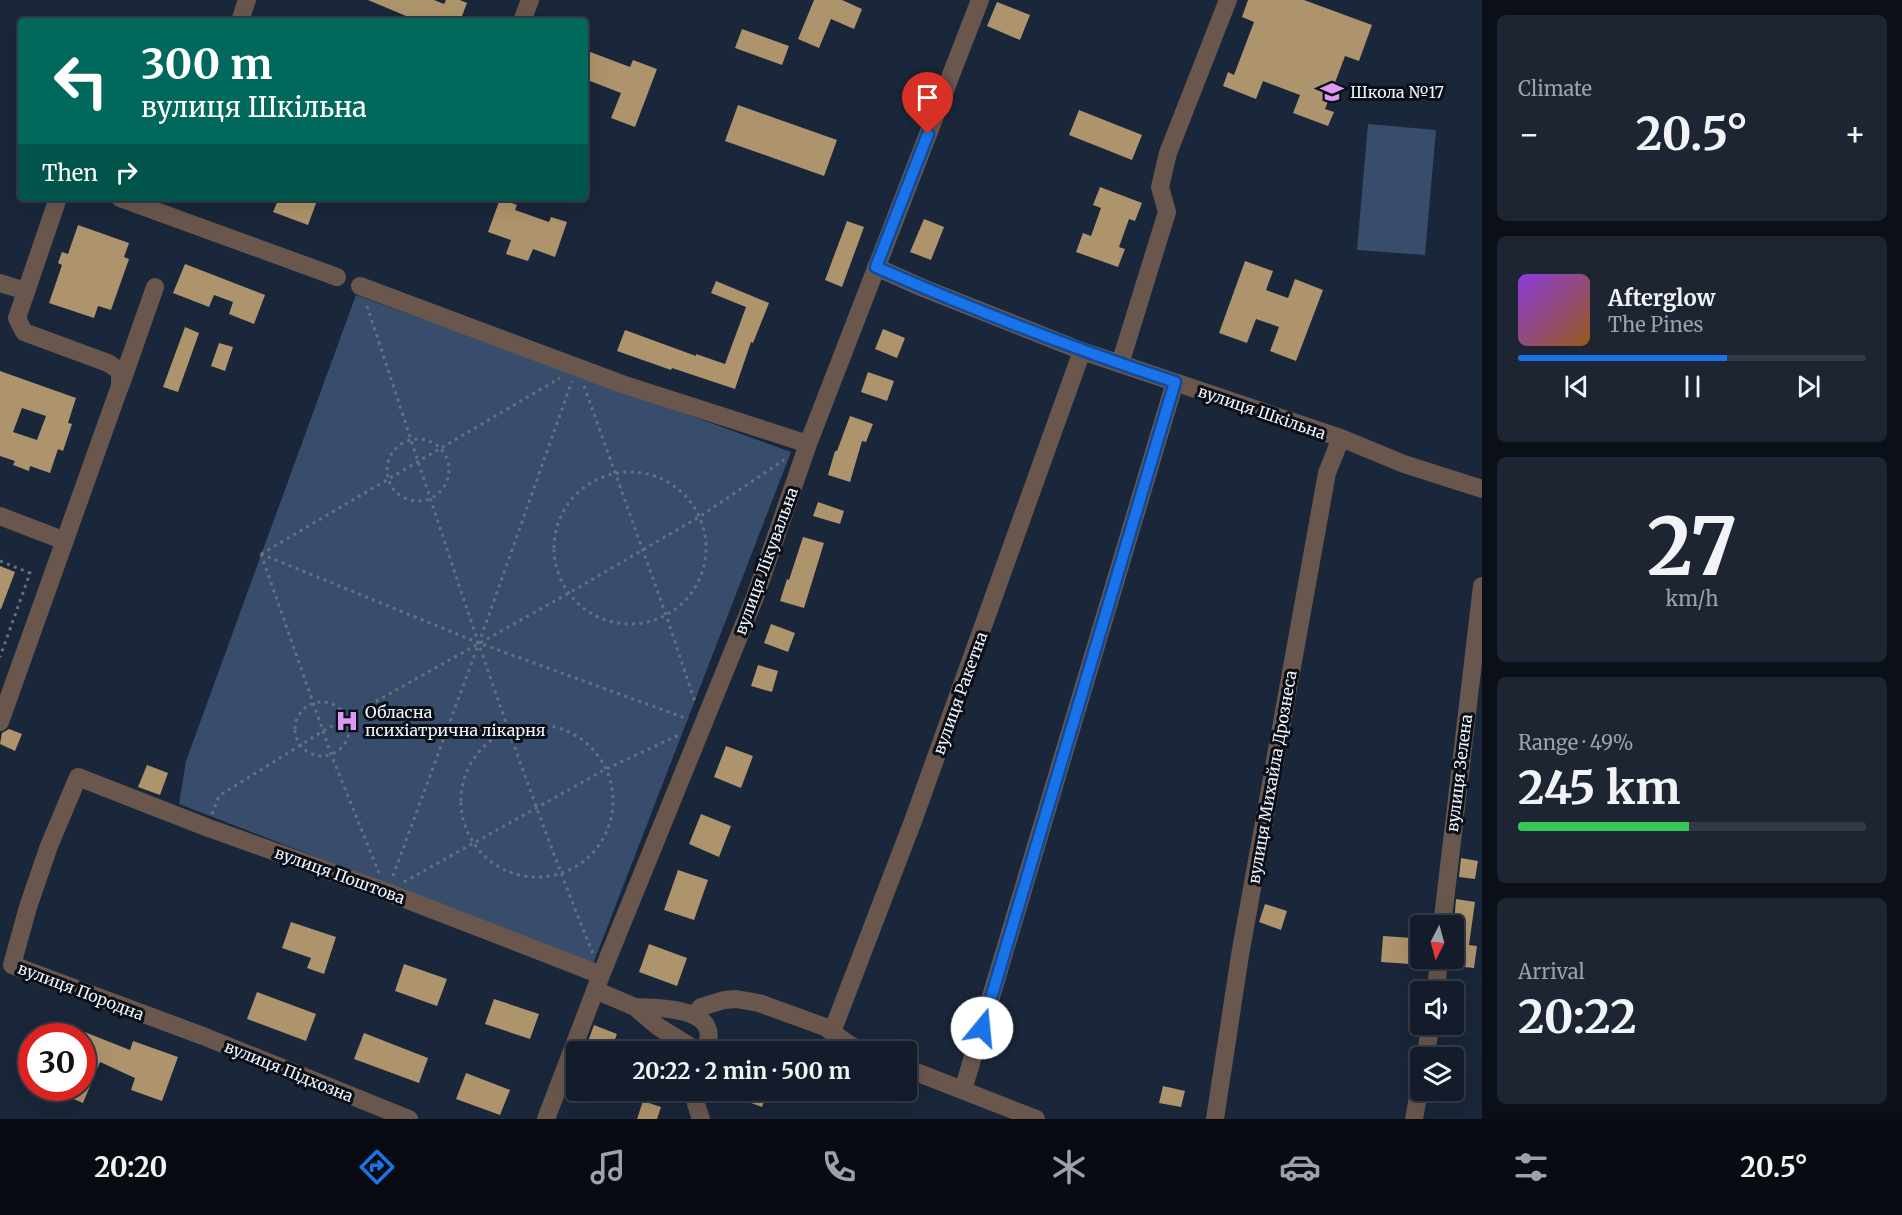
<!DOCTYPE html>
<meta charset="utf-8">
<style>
body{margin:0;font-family:Merriweather,serif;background:#1d2533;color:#f1f3f6;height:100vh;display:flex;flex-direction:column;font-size:22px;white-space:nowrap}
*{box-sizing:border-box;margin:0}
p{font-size:20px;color:#9da1a9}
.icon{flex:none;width:33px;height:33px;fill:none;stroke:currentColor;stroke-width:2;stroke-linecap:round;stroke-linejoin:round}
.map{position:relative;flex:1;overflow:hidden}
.drawer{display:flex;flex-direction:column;gap:15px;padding:15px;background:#0b0f18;width:420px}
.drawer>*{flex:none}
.guide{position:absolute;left:18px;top:18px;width:570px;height:183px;border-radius:6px;box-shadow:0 6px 24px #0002,0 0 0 2px #333a47;background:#00695c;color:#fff;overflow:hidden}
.needle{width:39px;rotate:186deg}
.tools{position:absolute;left:1410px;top:915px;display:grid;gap:12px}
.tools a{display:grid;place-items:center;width:54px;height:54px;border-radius:6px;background:#141c2b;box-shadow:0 6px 24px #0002,0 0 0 2px #333a47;font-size:30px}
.speed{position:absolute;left:18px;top:1023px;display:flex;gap:12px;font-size:30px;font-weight:700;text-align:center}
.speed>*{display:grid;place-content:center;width:78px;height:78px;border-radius:50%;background:#141c2b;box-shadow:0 6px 24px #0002,0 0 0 2px #333a47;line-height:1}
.speed .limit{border:9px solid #d22;background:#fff;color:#111}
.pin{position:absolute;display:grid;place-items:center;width:51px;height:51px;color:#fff;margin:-62px -26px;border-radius:50% 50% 50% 0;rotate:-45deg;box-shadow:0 0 6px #0007}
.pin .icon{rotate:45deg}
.me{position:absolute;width:66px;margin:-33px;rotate:17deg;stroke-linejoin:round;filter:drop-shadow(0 0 4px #0008)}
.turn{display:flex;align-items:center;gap:21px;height:126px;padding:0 24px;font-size:27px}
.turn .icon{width:78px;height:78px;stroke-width:2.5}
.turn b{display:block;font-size:42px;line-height:51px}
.then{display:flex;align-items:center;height:57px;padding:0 24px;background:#0003;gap:12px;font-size:22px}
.big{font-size:45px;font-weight:700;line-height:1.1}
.drawer .widget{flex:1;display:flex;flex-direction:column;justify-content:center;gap:9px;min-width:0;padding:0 21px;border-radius:9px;background:#1d2533}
.drawer .dial{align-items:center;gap:0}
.dial b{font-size:78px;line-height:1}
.song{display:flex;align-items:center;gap:18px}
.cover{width:72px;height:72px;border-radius:9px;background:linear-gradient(135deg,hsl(270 70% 55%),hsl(30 70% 35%))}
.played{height:6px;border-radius:3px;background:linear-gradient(90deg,#1a73e8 60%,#333a47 60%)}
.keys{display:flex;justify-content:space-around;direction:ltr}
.heat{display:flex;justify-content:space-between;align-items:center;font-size:33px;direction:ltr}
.charge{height:9px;border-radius:4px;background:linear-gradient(90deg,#34c759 49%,#333a47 0)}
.trip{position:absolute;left:566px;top:1041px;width:351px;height:60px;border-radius:6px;background:#141c2b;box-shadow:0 6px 24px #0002,0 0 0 2px #333a47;font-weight:700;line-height:60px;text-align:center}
.dock{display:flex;height:96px;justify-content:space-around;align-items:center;background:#080b11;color:#9da1a9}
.dock .icon{width:42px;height:42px}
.dock .selected{color:#1a73e8}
.dock b{font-size:27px;color:#f1f3f6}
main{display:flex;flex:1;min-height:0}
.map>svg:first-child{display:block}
</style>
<main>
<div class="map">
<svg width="1482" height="1119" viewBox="0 0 1482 1119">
<rect width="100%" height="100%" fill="#1a2639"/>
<path fill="#384d6c" d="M1368 124 1436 130 1425 255 1357 250Z
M356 295 791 452 593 964 179 804 186 761Z"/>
<path fill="#ae946c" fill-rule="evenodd" d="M368 0H434L444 4 446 0H460L467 3 460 21H418Z
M814 0H842L862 9 854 29 831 19 819 48 798 39Z
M1248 0H1304L1372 25 1359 61 1345 56 1325 109 1334 112 1328 126 1293 113 1300 95 1263 81 1256 99 1223 86 1228 72 1234 75 1254 22 1242 17Z
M997 2 1030 15 1020 40 987 26Z
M742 29 789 46 782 65 735 48Z
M585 50 630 67 633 60 657 69 635 127 611 118 621 93 585 79Z
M738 105 837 140 824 176 725 141Z
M1079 110 1142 135 1132 160 1069 135Z
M1100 187 1142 203 1135 221 1129 219 1119 247 1125 249 1118 267 1076 252 1083 233 1091 236 1101 208 1093 205Z
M279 198H318L308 225 273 212Z
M500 199 517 205 515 210 549 222 551 217 567 222 555 257 533 249 528 261 506 254 511 240 488 232Z
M924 219 944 227 931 260 910 252Z
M847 221 864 227 842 287 825 280Z
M78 225 129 243 124 257 129 259 111 310 98 306 94 318 49 303 62 265 58 263 62 252 68 254Z
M1245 261 1273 271 1266 290 1288 298 1295 279 1323 290 1296 361 1270 351 1279 327 1256 319 1247 343 1219 333Z
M185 264 265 295 254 324 229 314 233 302 214 295 209 307 173 293Z
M716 281 769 303 753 343 751 342 735 389 672 368 671 370 617 351 625 330 696 356V354L725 364 746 307 711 293Z
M185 327 199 333 178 392 163 387Z
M883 329 905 338 897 358 875 349Z
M219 343 233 347 225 371 211 366Z
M0 371 76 398 68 423 72 424 63 451 58 449 50 473 30 466 29 471 13 465 15 461 0 456ZM22 408 46 416 37 440 13 432Z
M868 372 894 381 887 401 861 392Z
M850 416 873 424 866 442 862 441 850 482 828 475 835 451H837Z
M818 502 844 511 840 524 813 516Z
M803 537 824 543 804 608 780 601 787 579 789 580Z
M0 566 15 572 1 609H0Z
M771 624 795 633 788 652 764 643Z
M758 665 778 671 772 692 751 686Z
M9 729 22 734 15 751 0 744 2 733Z
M726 746 753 756 741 788 714 777Z
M147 765 168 773 160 795 138 787Z
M701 814 731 826 719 857 689 844Z
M1461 858 1478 861 1475 879 1459 877Z
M678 870 708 880 694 920 664 910Z
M1456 899 1475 902 1469 945 1477 946 1474 968 1454 966V925Z
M1265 904 1287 911 1281 930 1259 922Z
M291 922 336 937 324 974 307 968 311 958 282 948Z
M1383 936 1413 938 1410 964 1381 962Z
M649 944 687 958 677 986 639 972Z
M404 964 447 979 437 1006 395 991Z
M257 992 316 1014 306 1041 247 1019Z
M494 999 539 1014 530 1039 485 1024Z
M594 1025 617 1034 610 1052H584Z
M82 1031 130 1050 133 1041 178 1057 162 1101 131 1090 135 1078 100 1062 83 1103 47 1088H82Z
M364 1033 428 1058 419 1083 354 1059Z
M466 1073 510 1090 500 1115 456 1099Z
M1163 1086 1185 1091 1181 1107 1159 1103Z
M722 1090H768L762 1107 721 1092Z
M643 1101 661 1107 657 1119H637Z"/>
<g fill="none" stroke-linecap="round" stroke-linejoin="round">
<path stroke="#66707f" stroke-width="3" stroke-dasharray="3 4.5" stroke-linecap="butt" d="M367 306C439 523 507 742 593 954
M584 386 666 615 695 702
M387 470a31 31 0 1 1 62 0a31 31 0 1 1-62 0Z
M554 548a76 76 0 1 1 152 0a76 76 0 1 1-152 0Z
M261 554 479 643 688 719
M261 554 560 378
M261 554 331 754 379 873
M0 561 30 573 0 657
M295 729a27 27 0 1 1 54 0a27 27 0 1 1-54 0Z
M461 801a76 76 0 1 1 152 0a76 76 0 1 1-152 0Z
M212 814 219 796 323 731 569 593 699 517 784 460
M393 876 479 643 572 381
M404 882 606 769 681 734"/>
<path stroke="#69574d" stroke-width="18" d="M240 21 247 0
M522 21 530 0
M120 198 337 277
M876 267 923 288 1082 351 1341 438 1404 464 1482 489
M0 283 26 291
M360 286 622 384 808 444
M1120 364 1167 212 1160 187 1168 153 1228 0
M121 384 155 287
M0 516 65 541
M0 722 120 386V371L108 363 24 332 17 318 58 198
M1442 926 1482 586
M595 990 635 1007 657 1026 699 1052
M1436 992 1439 958
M635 1007C655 1008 702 1007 708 1030 710 1038 708 1045 702 1052
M695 1015 701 1007 724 1000 736 999 759 1003 825 1027 847 1043 863 1052
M832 1032 913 821 1082 351
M1425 1058 1431 1024
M906 1068 1036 1119
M699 1090 696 1104 701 1119
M963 1090 1175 382
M409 1119 203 1036 12 965 28 907 49 846 78 777 206 827 387 892 601 975
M546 1119 601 975 755 597 808 444 980 0
M1215 1119 1240 955 1327 473 1341 438
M1414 1119 1420 1086"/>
</g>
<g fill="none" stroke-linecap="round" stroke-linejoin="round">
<g stroke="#114b97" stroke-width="15">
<path id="route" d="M928 134 876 267C974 310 1074 349 1175 382L982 1028"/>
</g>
<use href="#route" stroke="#1a73e8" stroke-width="10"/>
</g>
<defs>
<g id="school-bare" transform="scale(1.8)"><path d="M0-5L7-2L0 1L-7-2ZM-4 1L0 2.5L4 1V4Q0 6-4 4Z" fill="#dd99f3" stroke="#0a0f17" stroke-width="2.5" paint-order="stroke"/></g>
<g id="hospital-bare" transform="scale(1.8)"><path d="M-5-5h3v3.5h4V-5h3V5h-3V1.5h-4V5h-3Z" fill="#dd99f3" stroke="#0a0f17" stroke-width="2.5" paint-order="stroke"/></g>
</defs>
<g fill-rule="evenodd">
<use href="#school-bare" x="1332" y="92"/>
<use href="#hospital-bare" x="347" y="721"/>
</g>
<g text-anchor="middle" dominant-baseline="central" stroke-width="6" stroke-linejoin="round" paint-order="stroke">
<g font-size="16" fill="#f0f5fd" stroke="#0a0f17" text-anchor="start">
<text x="1350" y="92">Школа №17</text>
<text x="365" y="712">Обласна<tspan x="365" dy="18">психіатрична лікарня</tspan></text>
</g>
<g font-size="16" fill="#f0f5fd" stroke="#0a0f17">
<text transform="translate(1262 412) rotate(19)">вулиця Шкільна</text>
<text transform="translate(766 561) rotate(-70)">вулиця Лікувальна</text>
<text transform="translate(960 693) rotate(-70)">вулиця Ракетна</text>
<text transform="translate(1459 773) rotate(-83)">вулиця Зелена</text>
<text transform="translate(1272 777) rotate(-80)">вулиця Михайла Дрознеса</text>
<text transform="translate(340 875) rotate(20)">вулиця Поштова</text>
<text transform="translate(81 991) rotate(21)">вулиця Породна</text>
<text transform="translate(289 1071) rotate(22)">вулиця Підхозна</text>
</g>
</g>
</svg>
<div class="tools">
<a><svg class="needle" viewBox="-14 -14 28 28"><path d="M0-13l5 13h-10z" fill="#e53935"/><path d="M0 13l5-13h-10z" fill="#9da1a9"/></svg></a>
<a><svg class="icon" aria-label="sound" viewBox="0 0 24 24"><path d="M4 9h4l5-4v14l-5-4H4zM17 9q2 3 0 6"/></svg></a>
<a><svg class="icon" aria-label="layers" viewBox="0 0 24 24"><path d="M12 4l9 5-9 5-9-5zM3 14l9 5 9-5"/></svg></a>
</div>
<div class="speed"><div class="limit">30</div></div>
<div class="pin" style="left:928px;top:134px;background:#d93025"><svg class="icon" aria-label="arrive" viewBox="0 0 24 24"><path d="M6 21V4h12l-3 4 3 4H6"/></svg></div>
<svg class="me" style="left:982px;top:1028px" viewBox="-20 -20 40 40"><circle r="19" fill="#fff"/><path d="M0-13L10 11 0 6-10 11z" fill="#1a73e8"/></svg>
<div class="trip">20:22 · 2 min · 500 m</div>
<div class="guide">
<div class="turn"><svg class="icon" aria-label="left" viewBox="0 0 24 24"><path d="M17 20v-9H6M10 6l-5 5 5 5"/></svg><div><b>300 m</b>вулиця Шкільна</div></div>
<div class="then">Then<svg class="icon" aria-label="right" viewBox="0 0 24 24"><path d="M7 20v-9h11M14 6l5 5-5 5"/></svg></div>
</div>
</div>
<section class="drawer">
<div class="widget"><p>Climate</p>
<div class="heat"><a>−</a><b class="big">20.5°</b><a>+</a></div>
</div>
<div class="widget">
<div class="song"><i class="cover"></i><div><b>Afterglow</b><p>The Pines</p></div></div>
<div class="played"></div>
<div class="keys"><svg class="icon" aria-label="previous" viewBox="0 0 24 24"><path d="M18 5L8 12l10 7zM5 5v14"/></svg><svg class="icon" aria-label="pause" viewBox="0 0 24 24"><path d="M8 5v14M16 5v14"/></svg><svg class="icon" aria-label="next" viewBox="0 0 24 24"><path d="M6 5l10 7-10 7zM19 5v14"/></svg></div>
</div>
<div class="widget dial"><b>27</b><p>km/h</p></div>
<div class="widget"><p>Range · 49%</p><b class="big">245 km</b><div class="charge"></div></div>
<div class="widget"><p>Arrival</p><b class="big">20:22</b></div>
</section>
</main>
<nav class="dock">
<b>20:20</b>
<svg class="icon selected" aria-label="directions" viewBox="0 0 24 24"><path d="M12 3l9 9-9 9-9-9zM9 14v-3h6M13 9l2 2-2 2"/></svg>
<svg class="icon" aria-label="music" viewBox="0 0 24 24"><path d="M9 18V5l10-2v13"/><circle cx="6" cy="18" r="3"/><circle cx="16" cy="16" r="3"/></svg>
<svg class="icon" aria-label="phone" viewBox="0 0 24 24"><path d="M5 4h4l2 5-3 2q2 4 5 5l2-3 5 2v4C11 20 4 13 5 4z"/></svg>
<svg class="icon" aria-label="climate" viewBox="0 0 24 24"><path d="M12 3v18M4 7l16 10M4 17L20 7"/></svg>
<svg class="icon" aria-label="car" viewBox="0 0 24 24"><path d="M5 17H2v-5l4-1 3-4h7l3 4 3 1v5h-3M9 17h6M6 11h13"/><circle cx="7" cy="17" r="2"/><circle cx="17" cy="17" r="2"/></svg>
<svg class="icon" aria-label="filters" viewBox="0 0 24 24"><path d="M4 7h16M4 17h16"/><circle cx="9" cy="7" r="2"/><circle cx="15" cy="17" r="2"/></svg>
<b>20.5°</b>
</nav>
